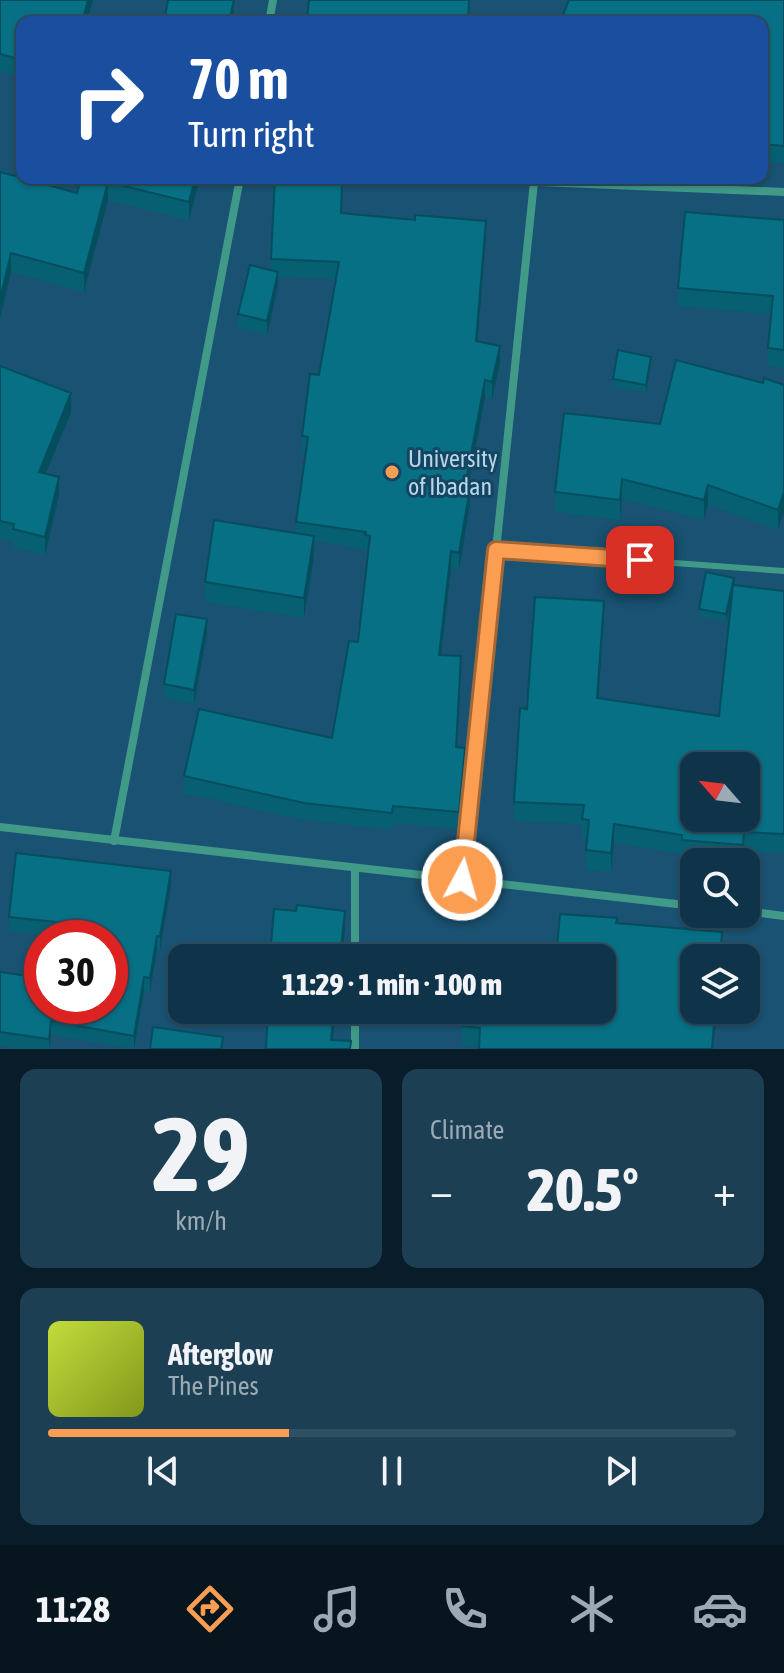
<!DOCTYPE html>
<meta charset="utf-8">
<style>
body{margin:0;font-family:"Asap Condensed",sans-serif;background:#1d3f54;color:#f1f3f6;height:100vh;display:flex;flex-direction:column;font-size:30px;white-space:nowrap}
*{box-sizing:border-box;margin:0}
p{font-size:26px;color:#9baab5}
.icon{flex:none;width:44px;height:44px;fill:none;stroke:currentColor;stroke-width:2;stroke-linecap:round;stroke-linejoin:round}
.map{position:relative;height:1049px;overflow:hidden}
.details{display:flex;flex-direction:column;gap:20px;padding:20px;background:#081d29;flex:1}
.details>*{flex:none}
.top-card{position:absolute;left:16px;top:16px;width:752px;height:168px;border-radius:16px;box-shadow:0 2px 6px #0004,0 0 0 2px #2f4f62;background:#1a4fa0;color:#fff;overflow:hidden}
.needle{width:52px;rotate:298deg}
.controls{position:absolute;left:680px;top:752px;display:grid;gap:16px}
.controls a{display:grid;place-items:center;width:80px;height:80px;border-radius:16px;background:#0f344a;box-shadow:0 2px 6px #0004,0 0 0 2px #2f4f62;font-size:40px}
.speed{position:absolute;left:24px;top:920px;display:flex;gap:16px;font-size:40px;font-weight:700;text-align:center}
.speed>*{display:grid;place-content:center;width:104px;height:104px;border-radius:50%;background:#0f344a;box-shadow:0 2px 6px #0004,0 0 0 2px #2f4f62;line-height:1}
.speed .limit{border:12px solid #d22;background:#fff;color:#111}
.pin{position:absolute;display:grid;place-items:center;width:68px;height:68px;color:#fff;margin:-34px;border-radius:16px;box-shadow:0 4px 12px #0006}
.me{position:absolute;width:88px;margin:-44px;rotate:6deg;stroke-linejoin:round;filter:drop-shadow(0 0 6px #0008)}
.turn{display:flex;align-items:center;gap:28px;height:168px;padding:0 40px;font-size:36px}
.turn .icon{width:104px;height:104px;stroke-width:2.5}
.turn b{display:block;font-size:56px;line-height:68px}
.big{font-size:60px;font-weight:800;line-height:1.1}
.details .tile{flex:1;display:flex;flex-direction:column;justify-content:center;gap:12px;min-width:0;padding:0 28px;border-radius:16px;background:#1d3f54}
.details .dial{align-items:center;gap:0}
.dial b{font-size:104px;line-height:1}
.song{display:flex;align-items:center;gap:24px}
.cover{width:96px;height:96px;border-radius:12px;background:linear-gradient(135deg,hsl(70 70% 55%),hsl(70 70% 35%))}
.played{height:8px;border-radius:4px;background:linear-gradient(90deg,#fb9e52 35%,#2f4f62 35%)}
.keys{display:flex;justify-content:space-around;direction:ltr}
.heat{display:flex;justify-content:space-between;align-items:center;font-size:44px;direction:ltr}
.details .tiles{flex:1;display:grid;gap:20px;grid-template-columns:1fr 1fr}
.tile:last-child{grid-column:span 2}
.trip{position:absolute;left:168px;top:944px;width:448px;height:80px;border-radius:16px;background:#0f344a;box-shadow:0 2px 6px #0004,0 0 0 2px #2f4f62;font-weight:800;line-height:80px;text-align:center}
.tab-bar{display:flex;height:128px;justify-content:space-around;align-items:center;background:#06151e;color:#9baab5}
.tab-bar .icon{width:56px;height:56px}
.tab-bar .current{color:#fb9e52}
.tab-bar b{font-size:36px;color:#f1f3f6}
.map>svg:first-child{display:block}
</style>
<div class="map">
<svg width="784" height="1049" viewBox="0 0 784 1049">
<rect width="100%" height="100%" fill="#144662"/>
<path fill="#195272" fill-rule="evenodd" d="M0 0H784V1049H0ZM22 22H762V178H22ZM694 766H746V818H694ZM694 862H746V914H694ZM42 938H110V1006H42ZM182 958H602V1010H182ZM694 958H746V1010H694Z"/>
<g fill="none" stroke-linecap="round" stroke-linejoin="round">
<path stroke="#419a88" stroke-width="6" d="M496 550 784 571"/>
<path stroke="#419a88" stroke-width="8" d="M269 22 273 0
M442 178 784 192
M0 827 694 906
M114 841 240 178
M462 880 534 182
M746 911 784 916
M355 958V868
M355 1049V1010"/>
</g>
<path fill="#066072" d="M0 0H93L87 22H22V77L0 71Z
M784 0V163L762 161V22Z
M0 172 77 193 81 178H200L189 220 108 200 84 292 11 272 0 318Z
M342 197V213L486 238 477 341 500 363 492 399 485 397 468 486 470 504 459 570 451 568 441 656 461 673 457 747 465 765 459 829 393 823 392 830 304 820 184 793V776L332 738 358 642 368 553 365 552V549L314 541V556L304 618 205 602V582L296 533V522L306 453H302V436L319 375 336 279 278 277V286L267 335 238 328V314L271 270V259Z
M784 220V368L768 366V348L771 314 678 306V288Z
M0 357 1 366 71 412 46 474 59 495 45 555 13 547V542L0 539Z
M651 364 646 392 613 387V379Z
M763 383 784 385 778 530 708 505 704 520 622 499 620 520 555 512V492L660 424Z
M734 585 784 591V853L744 851 743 862H718L682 859V854L614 843 611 872 586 870 587 839 582 838V824L514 821V802L527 709 604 620 599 698 719 716 732 594 726 621 699 616V609Z
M207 633 194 704 164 698V684Z
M171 885 160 950H157L150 992 144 991 134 1049 51 1035 49 1049H22L0 1046V972L110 1006V938H75L9 931V917Z
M617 923 722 952 713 1049H479V1047L462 1045V1026L602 1010Z"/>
<path fill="#054e5d" d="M88 0H93L87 22H82Z
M234 0 233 22H229Z
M195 178H200L189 220V202Z
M108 182V200L84 292V273Z
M486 221V238L476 358V341Z
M11 253V272L0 318V300Z
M278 272V286L267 335V321Z
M500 346V363L492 399V382Z
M651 357V364L646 392V385Z
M485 380V397L465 503V486Z
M71 393V412L39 490V472Z
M59 477V495L45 555V537Z
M622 479V499L620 520V500Z
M708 485V505L704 520V500Z
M470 487V504L459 570V553Z
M784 492V512L778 530V510Z
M314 536V556L304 618V598Z
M451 551V568L439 672V655Z
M734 578V585L726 621V614Z
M604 601V620L597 718V698Z
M207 619V633L194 704V690Z
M461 656V673L456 764V747Z
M465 748V765L459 829V812Z
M614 824V843L611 872V853Z
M171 871V885L160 950V936Z
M345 911V930L342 958H340Z
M157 936V950L150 992V978Z
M144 977V991L134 1049V1036Z
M334 1010H336L332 1049 331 1040Z
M715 1010H717L713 1049H712Z
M51 1021V1035L49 1049V1039Z"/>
<path fill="#077085" stroke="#054e5d" stroke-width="2" fill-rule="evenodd" d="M0 0H88L82 22H22V60L0 54Z
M168 0H234L229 22H164Z
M309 0H469L468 22H470H307Z
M569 0H784V146L762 144V22H560Z
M0 172 77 193 81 178H195L189 202 108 182 84 273 11 253 0 300Z
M275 178 342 180 341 213 415 220V215L486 221 476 341 500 346 492 382 485 380 465 486 470 487 459 553 451 551 439 655 461 656 456 747 465 748 459 812 393 806 392 813 304 803 184 776 199 709 332 738 349 641 358 642 370 536 365 535 366 532 296 522 308 437 302 436 310 374 319 375 339 262 271 259Z
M685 212 784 220V350L768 348 773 296 678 288Z
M250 265 278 272 267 321 238 314Z
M618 350 651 357 646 385 613 379Z
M676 360 763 383 764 378 784 385V492L778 510 708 485 704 500 622 479 620 500 555 492 564 413 660 424Z
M0 366 71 393 39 472 59 477 45 537 13 529 14 524 0 521Z
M214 520 314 536 304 598 205 582Z
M706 572 734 578 726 614 699 609Z
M733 585 784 591V834L744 832 743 845 682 840V835L614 824 611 853 586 850 589 820 582 819 584 805 514 802 520 708 527 709 535 597 604 601 597 698 719 716ZM694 766H746V818H694Z
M176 614 207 619 194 690 164 684Z
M16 853 171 871 160 936H157L150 978 144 977 134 1036 51 1021 49 1039 0 1032V972L42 978V1006H110V938H91L93 926 9 917Z
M297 905 345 911 340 958H270L274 909 296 911Z
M560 914 617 918 616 923 722 932 720 958H694V1010H715L712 1049H479L480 1028 462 1026 464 1010H602V958H556Z
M268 1010H334L331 1040 351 1041 350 1049H266Z
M153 1027 223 1037 221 1049H150Z"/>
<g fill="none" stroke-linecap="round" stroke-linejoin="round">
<g stroke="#a36735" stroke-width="20">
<path id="route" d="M462 880 496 550 640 560"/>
</g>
<use href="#route" stroke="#fb9e52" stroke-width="14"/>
</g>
<circle fill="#fb9e52" stroke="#144662" stroke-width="3" cx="392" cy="472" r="8"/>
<g text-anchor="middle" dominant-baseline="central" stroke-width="6" stroke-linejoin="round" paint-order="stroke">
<g font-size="24" fill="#b7d6eb" stroke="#144662" text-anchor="start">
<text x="408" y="458">University<tspan x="408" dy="28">of Ibadan</tspan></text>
</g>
</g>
</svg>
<div class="controls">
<a><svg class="needle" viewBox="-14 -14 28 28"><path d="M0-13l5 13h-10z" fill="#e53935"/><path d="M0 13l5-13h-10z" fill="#9baab5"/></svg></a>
<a><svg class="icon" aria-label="search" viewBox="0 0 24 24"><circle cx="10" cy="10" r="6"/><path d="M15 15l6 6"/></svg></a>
<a><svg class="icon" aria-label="layers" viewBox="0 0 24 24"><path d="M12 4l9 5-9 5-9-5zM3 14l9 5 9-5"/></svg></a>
</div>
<div class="speed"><div class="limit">30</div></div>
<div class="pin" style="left:640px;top:560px;background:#d93025"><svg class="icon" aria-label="arrive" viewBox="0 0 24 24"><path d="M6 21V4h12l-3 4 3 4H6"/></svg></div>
<svg class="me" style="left:462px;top:880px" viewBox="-20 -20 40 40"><circle r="17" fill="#fb9e52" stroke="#fff" stroke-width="3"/><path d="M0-11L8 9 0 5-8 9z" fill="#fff"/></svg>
<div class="trip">11:29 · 1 min · 100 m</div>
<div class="top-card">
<div class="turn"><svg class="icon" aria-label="right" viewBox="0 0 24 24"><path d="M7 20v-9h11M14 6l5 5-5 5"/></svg><div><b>70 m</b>Turn right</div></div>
</div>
</div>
<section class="details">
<div class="tiles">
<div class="tile dial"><b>29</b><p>km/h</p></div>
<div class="tile"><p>Climate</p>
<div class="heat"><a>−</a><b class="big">20.5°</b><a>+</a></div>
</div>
<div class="tile">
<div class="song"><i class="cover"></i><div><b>Afterglow</b><p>The Pines</p></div></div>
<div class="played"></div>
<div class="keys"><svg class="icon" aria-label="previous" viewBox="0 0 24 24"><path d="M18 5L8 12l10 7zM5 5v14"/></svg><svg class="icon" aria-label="pause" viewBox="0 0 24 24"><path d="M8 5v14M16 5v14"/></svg><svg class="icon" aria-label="next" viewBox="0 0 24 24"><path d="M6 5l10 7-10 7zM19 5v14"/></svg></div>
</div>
</div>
</section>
<nav class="tab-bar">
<b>11:28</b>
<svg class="icon current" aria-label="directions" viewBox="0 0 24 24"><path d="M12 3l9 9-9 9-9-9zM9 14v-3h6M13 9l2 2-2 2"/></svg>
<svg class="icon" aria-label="music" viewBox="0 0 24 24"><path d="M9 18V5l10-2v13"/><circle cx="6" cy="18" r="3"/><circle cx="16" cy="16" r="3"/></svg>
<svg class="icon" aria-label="phone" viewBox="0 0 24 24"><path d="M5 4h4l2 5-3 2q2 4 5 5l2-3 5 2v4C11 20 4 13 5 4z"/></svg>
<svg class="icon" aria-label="climate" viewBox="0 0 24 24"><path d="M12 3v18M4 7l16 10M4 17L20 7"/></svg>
<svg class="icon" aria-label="car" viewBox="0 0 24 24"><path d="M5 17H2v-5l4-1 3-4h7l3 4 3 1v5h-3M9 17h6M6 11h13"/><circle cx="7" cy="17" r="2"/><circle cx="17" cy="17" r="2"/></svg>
</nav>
